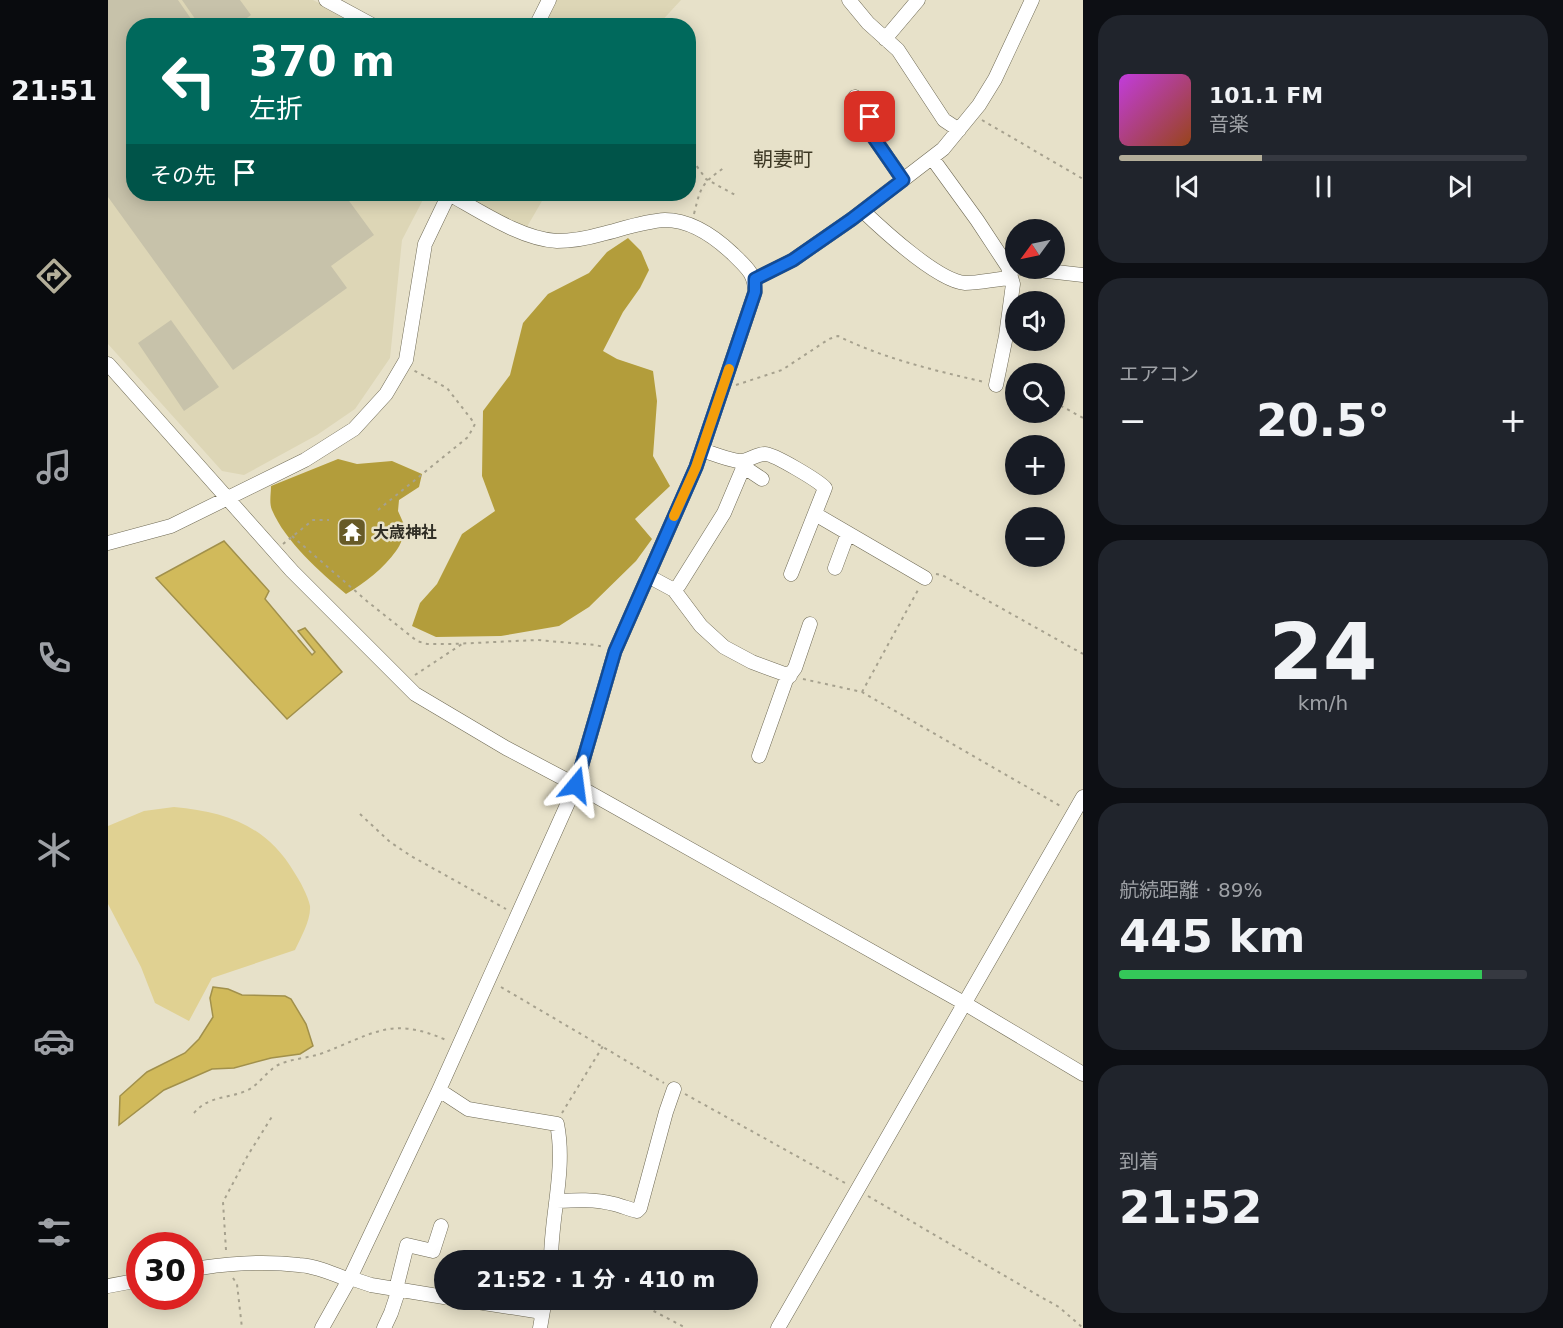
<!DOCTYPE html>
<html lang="ja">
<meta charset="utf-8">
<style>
body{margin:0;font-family:"DejaVu Sans","Noto Sans JP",sans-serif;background:#20242c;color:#f1f3f6;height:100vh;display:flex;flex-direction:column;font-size:22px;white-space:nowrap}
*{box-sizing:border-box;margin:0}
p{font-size:20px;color:#9ea1a6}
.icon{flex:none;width:33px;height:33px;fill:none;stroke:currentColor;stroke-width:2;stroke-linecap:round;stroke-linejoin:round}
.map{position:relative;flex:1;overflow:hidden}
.side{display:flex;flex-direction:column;gap:15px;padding:15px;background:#0d0f14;width:480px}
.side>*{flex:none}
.top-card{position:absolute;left:18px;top:18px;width:570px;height:183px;border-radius:24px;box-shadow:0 3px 15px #0003;background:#00695c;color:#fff;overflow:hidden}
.needle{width:39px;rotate:237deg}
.buttons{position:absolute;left:897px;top:219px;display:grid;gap:12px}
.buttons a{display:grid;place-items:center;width:60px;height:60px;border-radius:50%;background:#171b24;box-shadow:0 3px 15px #0003;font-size:30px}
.speed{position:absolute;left:18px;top:1232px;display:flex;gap:12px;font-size:30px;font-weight:700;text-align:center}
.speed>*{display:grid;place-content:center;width:78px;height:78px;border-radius:50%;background:#171b24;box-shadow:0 3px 15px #0003;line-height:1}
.speed .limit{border:9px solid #d22;background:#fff;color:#111}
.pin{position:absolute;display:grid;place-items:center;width:51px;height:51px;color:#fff;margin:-26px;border-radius:12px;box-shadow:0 3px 9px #0006}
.me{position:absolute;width:66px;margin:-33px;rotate:16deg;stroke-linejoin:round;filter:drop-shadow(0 0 4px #0008)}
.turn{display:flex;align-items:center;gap:21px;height:126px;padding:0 24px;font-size:27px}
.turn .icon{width:78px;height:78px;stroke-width:2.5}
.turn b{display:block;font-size:42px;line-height:51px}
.then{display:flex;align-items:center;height:57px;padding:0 24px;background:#0003;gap:12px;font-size:22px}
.big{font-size:45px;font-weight:700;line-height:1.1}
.side .widget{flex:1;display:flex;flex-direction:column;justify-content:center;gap:9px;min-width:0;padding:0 21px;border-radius:24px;background:#20242c}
.side .dial{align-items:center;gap:0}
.dial b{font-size:78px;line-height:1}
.song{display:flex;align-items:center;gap:18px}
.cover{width:72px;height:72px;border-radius:9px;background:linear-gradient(135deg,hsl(290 70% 55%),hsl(20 70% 35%))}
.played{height:6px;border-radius:3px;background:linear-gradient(90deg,#b3ae99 35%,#363941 35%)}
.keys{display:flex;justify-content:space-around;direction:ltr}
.heat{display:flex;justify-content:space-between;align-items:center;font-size:33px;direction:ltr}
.charge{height:9px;border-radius:4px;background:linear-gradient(90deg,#34c759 89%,#363941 0)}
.trip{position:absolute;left:326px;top:1250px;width:324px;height:60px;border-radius:30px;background:#171b24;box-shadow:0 3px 15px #0003;font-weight:700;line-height:60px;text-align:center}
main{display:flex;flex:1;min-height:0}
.menu{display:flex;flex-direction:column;width:108px;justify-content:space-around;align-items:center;background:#090b0e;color:#9ea1a6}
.menu .icon{width:42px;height:42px}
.menu .active{color:#b3ae99}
.menu b{font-size:27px;color:#f1f3f6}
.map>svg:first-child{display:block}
</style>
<main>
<nav class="menu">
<b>21:51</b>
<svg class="icon active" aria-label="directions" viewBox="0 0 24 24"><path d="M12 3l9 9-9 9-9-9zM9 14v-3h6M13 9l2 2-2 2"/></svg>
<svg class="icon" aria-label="music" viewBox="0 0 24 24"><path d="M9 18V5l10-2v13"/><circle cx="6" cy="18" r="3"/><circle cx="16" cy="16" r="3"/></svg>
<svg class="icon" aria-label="phone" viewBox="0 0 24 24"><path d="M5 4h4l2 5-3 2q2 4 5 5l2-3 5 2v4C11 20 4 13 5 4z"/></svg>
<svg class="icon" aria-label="climate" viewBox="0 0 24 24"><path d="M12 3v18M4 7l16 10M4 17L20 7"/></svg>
<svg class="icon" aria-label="car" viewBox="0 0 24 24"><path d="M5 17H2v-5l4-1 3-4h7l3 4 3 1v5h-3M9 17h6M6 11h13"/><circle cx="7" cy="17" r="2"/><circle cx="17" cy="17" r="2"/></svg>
<svg class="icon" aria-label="filters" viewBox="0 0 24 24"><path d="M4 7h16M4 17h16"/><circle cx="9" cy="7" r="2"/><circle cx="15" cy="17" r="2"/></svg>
</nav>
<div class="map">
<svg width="975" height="1328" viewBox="0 0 975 1328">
<rect width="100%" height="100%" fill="#e7e1c9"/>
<path fill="#ddd6b6" d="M0 0H205L255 25 26 26V194H318L294 240 282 358 247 409 209 435 136 475 114 471 0 344Z
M449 0H573L550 25 436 26Z
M355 194H438L416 232Z"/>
<path fill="#e0d192" d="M66 807C118 812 158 825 186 872 192 881 200 896 202 906 203 920 193 937 187 950L104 978 81 1021 47 1003 33 967 0 904V826L36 811Z"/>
<path fill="#b39d3b" d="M520 238 533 251 541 270 532 288 515 312 495 351 509 359 545 371 549 401 545 456 562 486 527 519 544 539 528 561 481 607 451 626 393 636 328 637 304 626 312 603 329 584 354 534 387 511 374 476 375 411 402 375 415 323 440 294 481 273 499 252Z
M230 459 249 464 284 461 314 474 311 487 291 500 290 511 298 529C295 536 293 545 288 551 276 568 257 583 238 594 212 572 177 541 164 510 161 503 163 494 163 486Z"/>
<path fill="#d1ba5b" stroke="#a1904b" stroke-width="1.5" d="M116 541 161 591 157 599 204 655 207 652 190 631 197 628 234 672 179 719 48 578Z
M105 987 120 989 134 995 177 996 183 999 198 1024 205 1046 192 1054 163 1058 126 1068 104 1069 56 1090 11 1125 12 1096 39 1072 77 1053 91 1039 105 1017 102 998Z"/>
<path fill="#c7c2aa" d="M0 0H70L88 26H26V194H236L266 235 223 266 239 288 125 370 0 197Z
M74 0H132L143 15 128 26H92Z
M63 320 111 387 76 411 30 343Z"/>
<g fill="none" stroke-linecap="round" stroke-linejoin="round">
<g stroke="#6e6954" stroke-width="15">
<path id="minor" d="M218 0 266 26
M741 0 760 23 790 50 836 120 851 130
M428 26 441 0
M777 39 810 0
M747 97 762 117 766 138 795 180
M824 158 869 220 900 267 905 284 898 336 888 385
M755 211C775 230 830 281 857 283 871 283 888 279 903 278
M913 268 975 275
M647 279 685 260 744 219 835 149 871 105 887 79 924 0
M0 364 184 571 307 694 398 748 468 785 856 1003 975 1074
M594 450C606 454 618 459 630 461 640 462 647 454 657 454 666 454 711 481 717 488L683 574
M636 467 654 479
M707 514 817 578
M0 543 63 526 197 460 246 429 278 394 298 360 317 244 341 194
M727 568 740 533
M540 576 566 590 593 626 616 647 644 662 682 676
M566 590 571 585 616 513 638 461
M651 756 678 680 687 668 702 624
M331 1090 360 1109 449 1124C458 1169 443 1215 443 1260
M449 1201C468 1200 487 1199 506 1204 514 1206 521 1209 529 1211L532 1208 558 1112 566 1089
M82 1270C115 1263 158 1261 191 1265 208 1266 226 1274 241 1280
M242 1278 263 1285 336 1297
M0 1286 32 1280
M288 1289 299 1245 325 1251 333 1226
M350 1299 434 1312
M214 1328 242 1278 331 1090 468 785 507 651 588 467 647 292C647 273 638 267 625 254 607 237 583 220 557 220 537 221 514 229 494 234 480 238 465 241 449 241 413 239 372 211 341 194
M276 1328 283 1313 291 1289
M432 1328 437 1299
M670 1328 975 797"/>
</g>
<path stroke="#a6a18e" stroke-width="2" stroke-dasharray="3 4.5" stroke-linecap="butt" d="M874 120 975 179
M580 154 598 179 629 196
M586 214C593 186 593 184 617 167
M628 385 674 370 721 339 730 336C777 359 825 370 876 382
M946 402 975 418
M270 510 360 437 367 424 339 388 305 370
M184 536 260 602 309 641 319 644H345L429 640 487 645 496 647
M175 544 205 520H221
M828 574 834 575 975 654
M307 675 354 644
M695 679 754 692 954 807
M754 692 810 590
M252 814 282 842 303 856 398 909
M393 987 556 1083
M577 1094 737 1183
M86 1113C101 1095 121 1099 140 1090 152 1084 159 1070 172 1064 184 1059 199 1058 212 1054 264 1035 282 1015 338 1040
M454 1113 495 1046
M760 1196 933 1297 951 1307 975 1328
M118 1250 115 1202 140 1155 165 1115
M125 1278 129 1284 134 1328
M450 1301 510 1309 536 1306 578 1328"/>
<use href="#minor" stroke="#fff" stroke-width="14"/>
</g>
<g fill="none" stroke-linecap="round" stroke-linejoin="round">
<g stroke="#114b97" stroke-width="15">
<path id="route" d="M468 785 507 651 588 467 647 292V279L685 260 744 219 795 180 766 138 762 117"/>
</g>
<use href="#route" stroke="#1a73e8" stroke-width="10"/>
<path stroke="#f59e0b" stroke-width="10" d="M566 516 588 467 621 369"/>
</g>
<defs>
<g id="temple-square" transform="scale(1.5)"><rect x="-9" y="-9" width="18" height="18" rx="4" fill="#675a27" stroke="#e7e1c9"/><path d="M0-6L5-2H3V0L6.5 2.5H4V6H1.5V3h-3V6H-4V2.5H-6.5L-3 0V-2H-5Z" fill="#fff"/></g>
</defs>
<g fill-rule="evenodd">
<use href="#temple-square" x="244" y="532"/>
</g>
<g text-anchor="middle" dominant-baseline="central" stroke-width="5" stroke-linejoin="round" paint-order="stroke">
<g font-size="16" font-weight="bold" fill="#302e25" stroke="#e7e1c9" text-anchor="start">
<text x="265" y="532">大歳神社</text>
</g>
<g font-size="20" fill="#3d3824" stroke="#e7e1c9">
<text x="675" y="159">朝妻町</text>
</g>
</g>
</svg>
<div class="buttons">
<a><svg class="needle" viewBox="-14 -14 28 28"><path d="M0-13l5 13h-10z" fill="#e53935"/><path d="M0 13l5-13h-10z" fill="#9ea1a6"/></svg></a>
<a><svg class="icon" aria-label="sound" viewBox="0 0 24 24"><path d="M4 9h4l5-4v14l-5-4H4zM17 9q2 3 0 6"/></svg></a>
<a><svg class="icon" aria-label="search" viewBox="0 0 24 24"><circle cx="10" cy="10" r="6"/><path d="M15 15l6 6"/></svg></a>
<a>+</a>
<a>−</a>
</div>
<div class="speed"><div class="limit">30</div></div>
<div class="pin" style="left:762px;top:117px;background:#d93025"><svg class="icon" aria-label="arrive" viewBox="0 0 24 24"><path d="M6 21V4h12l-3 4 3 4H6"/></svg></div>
<svg class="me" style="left:468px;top:785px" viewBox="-20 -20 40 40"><path d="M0-17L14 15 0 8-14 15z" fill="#1a73e8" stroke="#fff" stroke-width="4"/></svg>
<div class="trip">21:52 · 1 分 · 410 m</div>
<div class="top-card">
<div class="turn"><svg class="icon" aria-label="left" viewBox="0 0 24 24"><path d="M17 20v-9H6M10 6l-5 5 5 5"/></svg><div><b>370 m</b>左折</div></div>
<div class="then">その先<svg class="icon" aria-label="arrive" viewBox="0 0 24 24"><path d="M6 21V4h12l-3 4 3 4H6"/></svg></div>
</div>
</div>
<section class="side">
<div class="widget">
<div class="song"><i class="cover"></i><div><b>101.1 FM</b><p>音楽</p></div></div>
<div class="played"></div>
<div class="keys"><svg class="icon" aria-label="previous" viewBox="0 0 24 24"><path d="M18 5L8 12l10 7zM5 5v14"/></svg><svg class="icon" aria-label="pause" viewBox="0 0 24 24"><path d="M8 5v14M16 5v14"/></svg><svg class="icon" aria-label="next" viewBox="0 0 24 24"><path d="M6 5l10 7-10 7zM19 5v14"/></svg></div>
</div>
<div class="widget"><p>エアコン</p>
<div class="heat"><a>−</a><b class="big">20.5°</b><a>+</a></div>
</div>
<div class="widget dial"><b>24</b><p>km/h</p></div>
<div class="widget"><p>航続距離 · 89%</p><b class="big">445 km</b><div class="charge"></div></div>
<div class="widget"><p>到着</p><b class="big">21:52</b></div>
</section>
</main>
